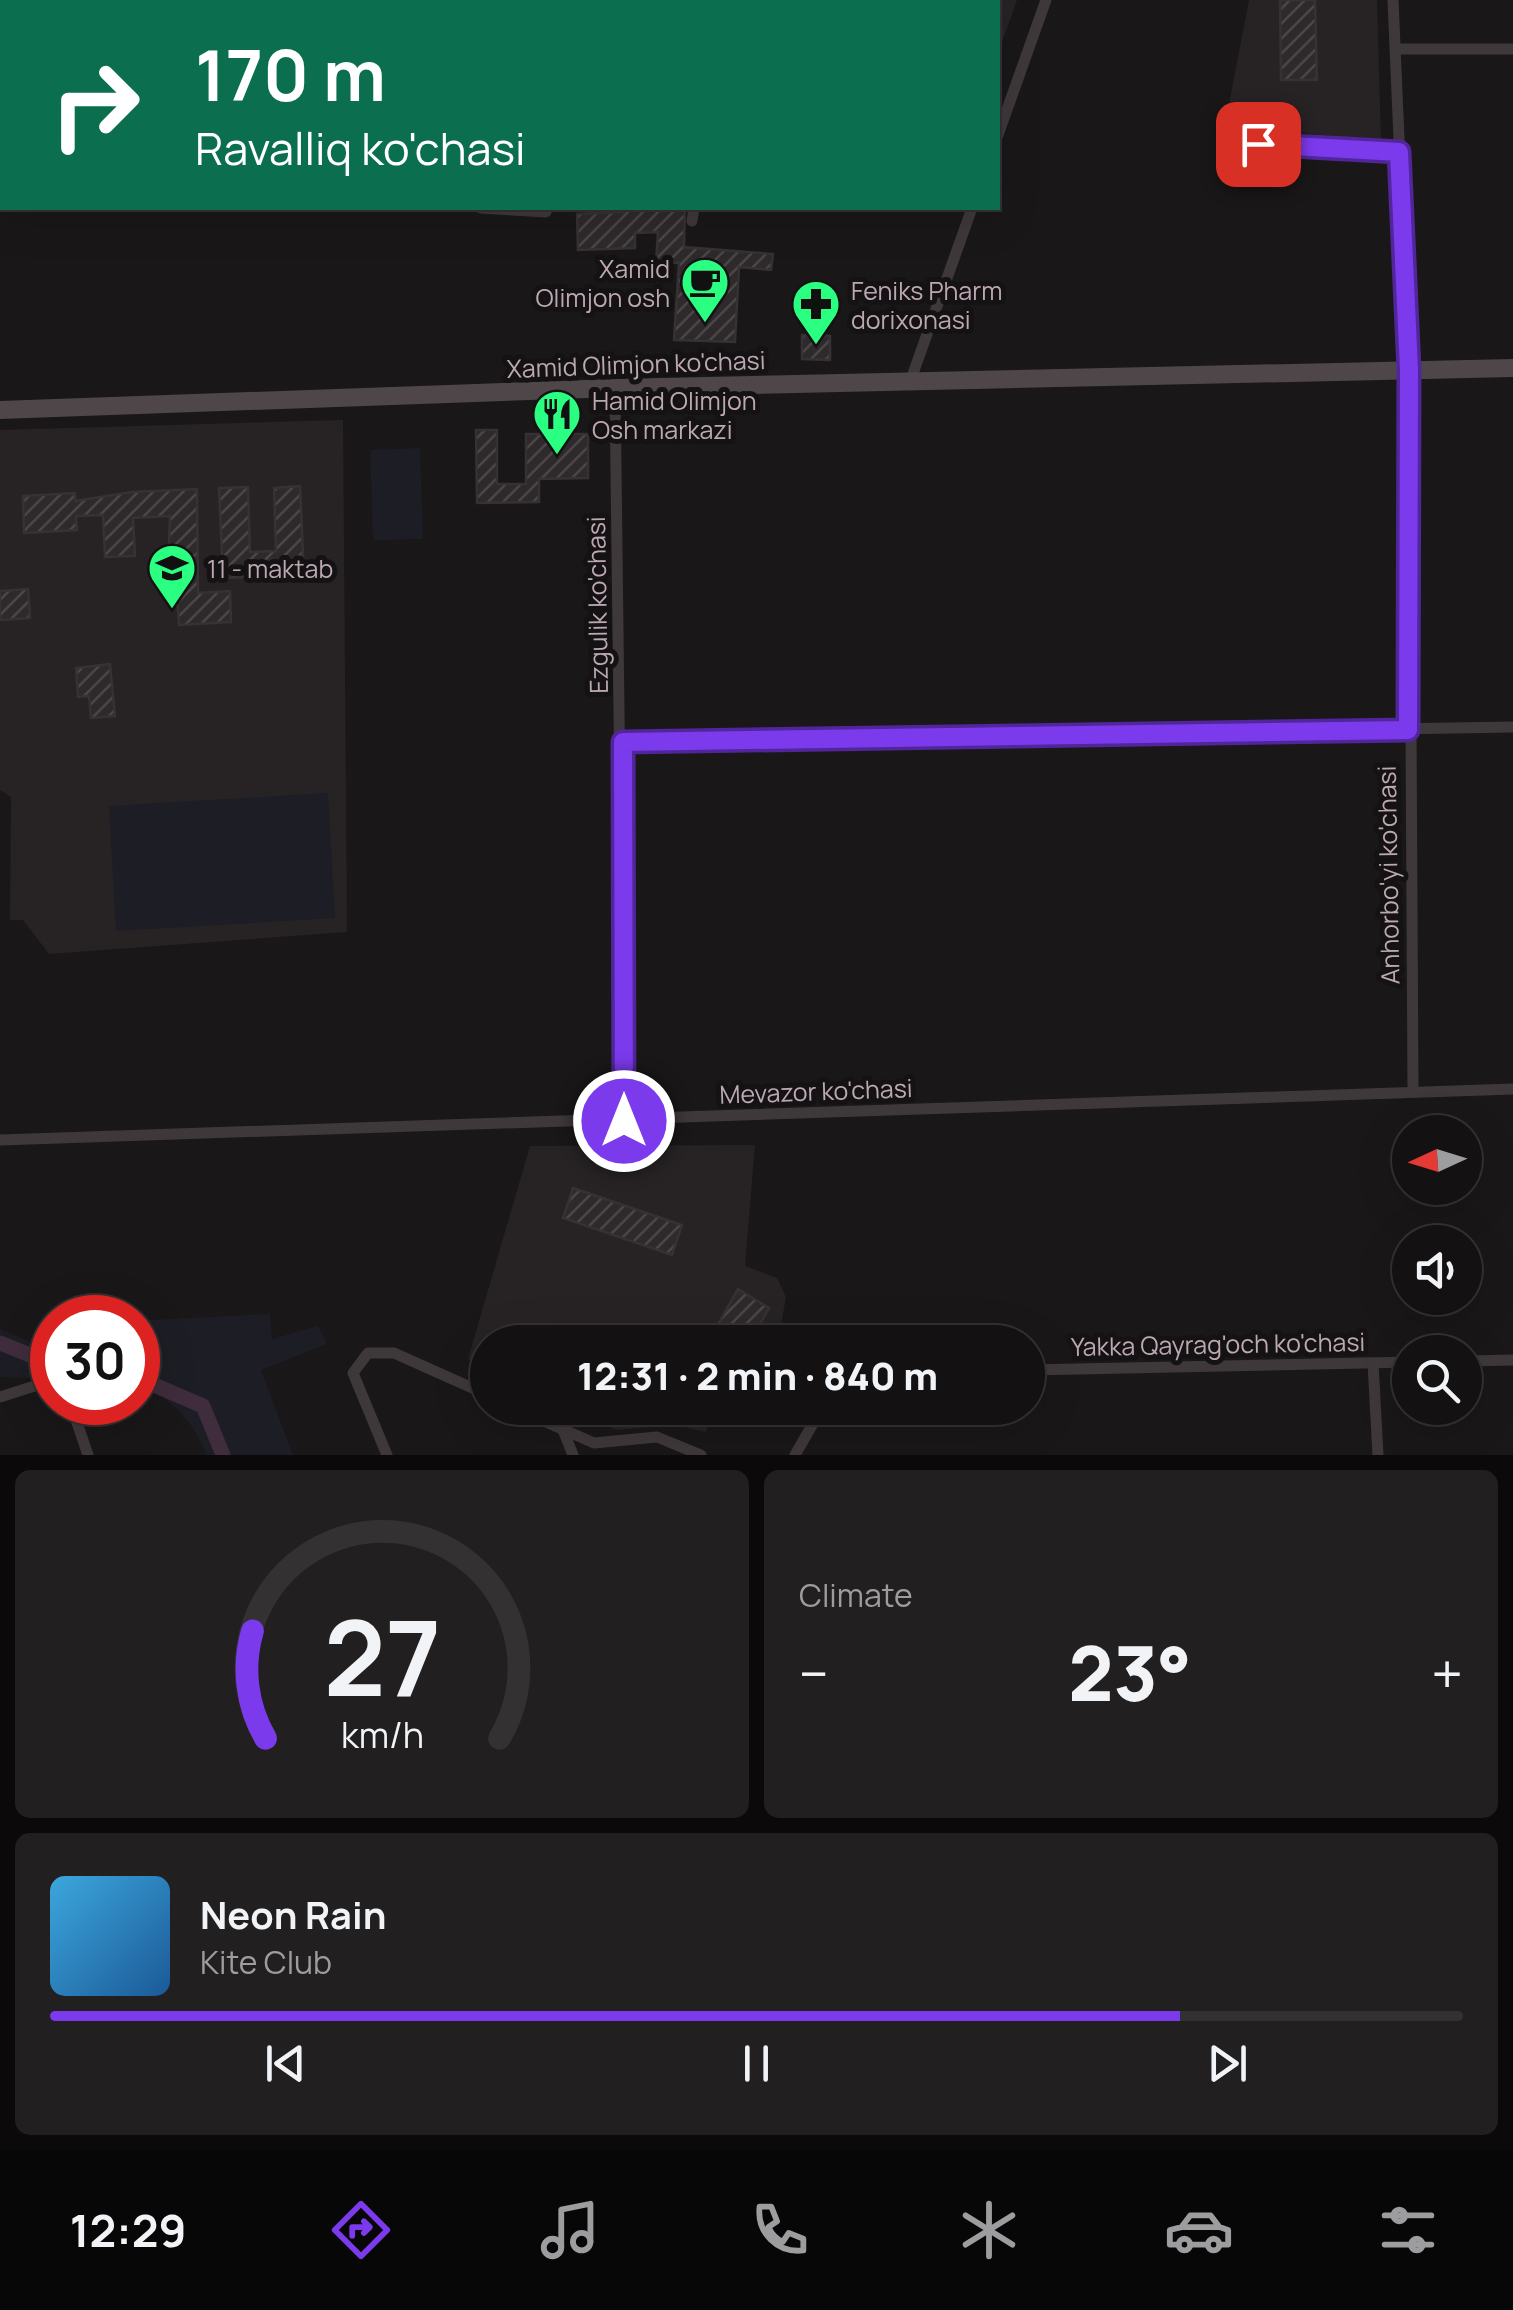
<!DOCTYPE html>
<meta charset="utf-8">
<style>
body{margin:0;font-family:Manrope,sans-serif;background:#211f20;color:#f1f3f6;height:100vh;display:flex;flex-direction:column;font-size:38px;white-space:nowrap}
*{box-sizing:border-box;margin:0}
p{font-size:32px;color:#9d9d9f}
.icon{flex:none;width:55px;height:55px;fill:none;stroke:currentColor;stroke-width:2;stroke-linecap:round;stroke-linejoin:round}
.map{position:relative;height:1455px;overflow:hidden}
.side{display:flex;flex-direction:column;gap:15px;padding:15px;background:#0b090a;flex:1}
.side>*{flex:none}
.banner{position:absolute;left:0px;top:0px;width:1000px;height:210px;box-shadow:0 10px 40px #0002,0 0 0 2px #333132;background:#0b6e4f;color:#fff;overflow:hidden}
.needle{width:65px;rotate:266deg}
.buttons{position:absolute;left:1392px;top:1115px;display:grid;gap:20px}
.buttons a{display:grid;place-items:center;width:90px;height:90px;border-radius:50%;background:#141112;box-shadow:0 10px 40px #0002,0 0 0 2px #333132;font-size:50px}
.speed{position:absolute;left:30px;top:1295px;display:flex;gap:20px;font-size:50px;font-weight:700;text-align:center}
.speed>*{display:grid;place-content:center;width:130px;height:130px;border-radius:50%;background:#141112;box-shadow:0 10px 40px #0002,0 0 0 2px #333132;line-height:1}
.speed .limit{border:15px solid #d22;background:#fff;color:#111}
.pin{position:absolute;display:grid;place-items:center;width:85px;height:85px;color:#fff;margin:-42px;border-radius:20px;box-shadow:0 5px 15px #0006}
.me{position:absolute;width:110px;margin:-55px;rotate:0deg;stroke-linejoin:round;filter:drop-shadow(0 0 8px #0008)}
.turn{display:flex;align-items:center;gap:35px;height:210px;padding:0 30px;font-size:45px}
.turn .icon{width:130px;height:130px;stroke-width:2.5}
.turn b{display:block;font-size:70px;line-height:85px}
.big{font-size:75px;font-weight:800;line-height:1.1}
.side .card{flex:1;display:flex;flex-direction:column;justify-content:center;gap:15px;min-width:0;padding:0 35px;border-radius:15px;background:#211f20}
.side .dial{align-items:center;gap:0}
.dial svg{height:260px;overflow:visible;fill:none;stroke:#333132;stroke-width:7;stroke-linecap:round;text-anchor:middle}
.dial text{fill:#f1f3f6;stroke:none}
.song{display:flex;align-items:center;gap:30px}
.cover{width:120px;height:120px;border-radius:15px;background:linear-gradient(135deg,hsl(200 70% 55%),hsl(210 70% 35%))}
.played{height:10px;border-radius:5px;background:linear-gradient(90deg,#7c3aed 80%,#333132 80%)}
.keys{display:flex;justify-content:space-around;direction:ltr}
.heat{display:flex;justify-content:space-between;align-items:center;font-size:55px;direction:ltr}
.side .tiles{flex:1;display:grid;gap:15px;grid-template-columns:1fr 1fr}
.card:last-child{grid-column:span 2}
.trip{position:absolute;left:470px;top:1325px;width:575px;height:100px;border-radius:50px;background:#141112;box-shadow:0 10px 40px #0002,0 0 0 2px #333132;font-weight:800;line-height:100px;text-align:center}
.tab-bar{display:flex;height:160px;justify-content:space-around;align-items:center;background:#080707;color:#9d9d9f}
.tab-bar .icon{width:70px;height:70px}
.tab-bar .current{color:#7c3aed}
.tab-bar b{font-size:45px;color:#f1f3f6}
.map>svg:first-child{display:block}
</style>
<div class="map">
<svg width="1513" height="1455" viewBox="0 0 1513 1455">
<defs>
<pattern id="building-hatch" width="6" height="6" patternUnits="userSpaceOnUse" patternTransform="scale(2.5)"><rect width="6" height="6" fill="#2e2a2b"/><path d="M-1 1l2-2M0 6l6-6M5 7l2-2" fill="none" stroke="#4a4647"/></pattern>
</defs>
<rect width="100%" height="100%" fill="#1a1718"/>
<path fill="#272324" d="M847 0H1017L998 54V2Z
M1249 0H1377L1381 141 1225 125Z
M343 420 347 932 49 954 23 920H10L11 797 0 790V430Z
M755 1145 745 1266 777 1278 786 1297 781 1325 766 1342H488L487 1368 468 1359 530 1146Z
M569 1408H721L705 1432 677 1425 616 1430Z"/>
<path fill="#1d1d25" d="M420 448 423 539 373 540 370 450Z
M328 793 335 918 116 931 109 806Z
M270 1314 272 1339 318 1326 327 1344 261 1370 293 1455H207C193 1421 171 1398 138 1384V1328L147 1320Z
M0 1329 52 1351V1379L0 1377Z"/>
<g fill="none" stroke-linecap="round" stroke-linejoin="round">
<path stroke="#3f2c3c" stroke-width="15" d="M0 1343 52 1364
M138 1378 203 1406 223 1455"/>
</g>
<path fill="url(#building-hatch)" stroke="#363132" stroke-width="2.5" d="M1280 0H1315L1317 80H1281Z
M625 208H685L684 247 773 254 771 270 739 267 735 342 674 340 679 263 656 262 658 232 635 233V248L578 250 577 214 624 212Z
M802 335 830 336V360L802 359Z
M476 430H497V484H526V434H588V478L539 479V502L477 503Z
M300 486 304 576 278 577 277 565 250 566V577L223 578 219 488 248 487 250 552 276 551 274 488Z
M197 489 198 593 230 591 231 622 179 625 177 595 167 596 170 516 133 518 135 556 105 557 103 515 76 516 77 530 24 533 23 496 75 493V501L132 492Z
M28 589 30 618 0 620V591Z
M110 664 115 716 91 718 89 696 78 697 76 668Z
M573 1188 682 1225 672 1255 563 1218Z
M738 1289 769 1308 750 1342H708Z"/>
<g fill="none" stroke-linecap="round" stroke-linejoin="round">
<path stroke="#3f383b" stroke-width="6" d="M1258 144 1399 152"/>
<path stroke="#3f383b" stroke-width="11" d="M428 0 434 2
M1393 0 1409 370 1413 1090
M567 2 568 0
M761 2 762 0
M1395 49H1513
M998 135 1046 0
M481 208 546 212
M692 221 694 208
M910 382 972 208
M615 388 624 1121
M623 742 1513 727
M0 1140 1513 1089
M1465 1361 1513 1360
M1373 1363 1378 1455
M1028 1370 1410 1362
M0 1397 44 1383 52 1388
M70 1402 88 1455
M514 1408 594 1443 657 1437 701 1455
M563 1430 573 1455
M387 1455 353 1373 368 1353H394L488 1395
M795 1455 822 1408"/>
<path stroke="#4f464a" stroke-width="18" d="M81 2 83 0
M0 119 2 115
M0 410 615 388 1513 368"/>
</g>
<g fill="none" stroke-linecap="round" stroke-linejoin="round">
<g stroke="#51269a" stroke-width="25">
<path id="route" d="M624 1121 623 742 1408 730 1409 370 1399 152 1258 144"/>
</g>
<use href="#route" stroke="#7c3aed" stroke-width="18"/>
</g>
<defs>
<g id="cafe-pin" transform="scale(2.5)"><path d="M0 17L-7.5 6A9.5 9.5 0 1 1 7.5 6Z" fill="#2aff81" stroke="#151213"/><path d="M-5.5-4.5H6V0H3Q3 3.5 0 3.5H-2.5Q-5.5 3.5-5.5 0ZM3-3.2v2h1.7v-2ZM-6 4.5H4V6H-6Z" fill="#111"/></g>
<g id="pharmacy-pin" transform="scale(2.5)"><path d="M0 17L-7.5 6A9.5 9.5 0 1 1 7.5 6Z" fill="#2aff81" stroke="#151213"/><path d="M-2-6h4v4h4v4h-4v4h-4v-4h-4v-4h4Z" fill="#111"/></g>
<g id="restaurant-pin" transform="scale(2.5)"><path d="M0 17L-7.5 6A9.5 9.5 0 1 1 7.5 6Z" fill="#2aff81" stroke="#151213"/><path d="M-5-6h1v4h1v-4h1v4h1v-4h1v5L-1.5 .5V6h-2V.5L-5-1ZM5-6V6H3V1.5H1.5Q1.5-4 5-6Z" fill="#111"/></g>
<g id="school-pin" transform="scale(2.5)"><path d="M0 17L-7.5 6A9.5 9.5 0 1 1 7.5 6Z" fill="#2aff81" stroke="#151213"/><path d="M0-5L7-2L0 1L-7-2ZM-4 1L0 2.5L4 1V4Q0 6-4 4Z" fill="#111"/></g>
</defs>
<g fill-rule="evenodd">
<use href="#cafe-pin" x="705" y="282"/>
<use href="#pharmacy-pin" x="816" y="304"/>
<use href="#restaurant-pin" x="557" y="414"/>
<use href="#school-pin" x="172" y="568"/>
</g>
<g text-anchor="middle" dominant-baseline="central" stroke-width="10" stroke-linejoin="round" paint-order="stroke">
<g font-size="25" fill="#bba8b3" stroke="#151213" text-anchor="start">
<text x="670" y="268" text-anchor="end">Xamid<tspan x="670" dy="29">Olimjon osh</tspan></text>
<text x="851" y="290">Feniks Pharm<tspan x="851" dy="29">dorixonasi</tspan></text>
<text x="592" y="400">Hamid Olimjon<tspan x="592" dy="29">Osh markazi</tspan></text>
<text x="207" y="568">11 - maktab</text>
</g>
<g font-size="25" fill="#bba8b3" stroke="#151213">
<text transform="translate(636 364) rotate(-2)">Xamid Olimjon ko'chasi</text>
<text transform="translate(597 605) rotate(-91)">Ezgulik ko'chasi</text>
<text transform="translate(1388 875) rotate(-91)">Anhorbo'yi ko'chasi</text>
<text transform="translate(816 1091) rotate(-2)">Mevazor ko'chasi</text>
<text transform="translate(1218 1344) rotate(-1)">Yakka Qayrag'och ko'chasi</text>
</g>
</g>
</svg>
<div class="buttons">
<a><svg class="needle" viewBox="-14 -14 28 28"><path d="M0-13l5 13h-10z" fill="#e53935"/><path d="M0 13l5-13h-10z" fill="#9d9d9f"/></svg></a>
<a><svg class="icon" aria-label="sound" viewBox="0 0 24 24"><path d="M4 9h4l5-4v14l-5-4H4zM17 9q2 3 0 6"/></svg></a>
<a><svg class="icon" aria-label="search" viewBox="0 0 24 24"><circle cx="10" cy="10" r="6"/><path d="M15 15l6 6"/></svg></a>
</div>
<div class="speed"><div class="limit">30</div></div>
<div class="pin" style="left:1258px;top:144px;background:#d93025"><svg class="icon" aria-label="arrive" viewBox="0 0 24 24"><path d="M6 21V4h12l-3 4 3 4H6"/></svg></div>
<svg class="me" style="left:624px;top:1121px" viewBox="-20 -20 40 40"><circle r="17" fill="#7c3aed" stroke="#fff" stroke-width="3"/><path d="M0-11L8 9 0 5-8 9z" fill="#fff"/></svg>
<div class="trip">12:31 · 2 min · 840 m</div>
<div class="banner">
<div class="turn"><svg class="icon" aria-label="right" viewBox="0 0 24 24"><path d="M7 20v-9h11M14 6l5 5-5 5"/></svg><div><b>170 m</b>Ravalliq ko'chasi</div></div>
</div>
</div>
<section class="side">
<div class="tiles">
<div class="card dial"><svg viewBox="0 0 100 80">
<path d="M14 69A42 42 0 1 1 86 69"/>
<path d="M14 69A42 42 0 0 1 10 36" stroke="#7c3aed"/>
<text x="50" y="56" font-size="32" font-weight="700">27</text>
<text x="50" y="72" font-size="11">km/h</text>
</svg></div>
<div class="card"><p>Climate</p>
<div class="heat"><a>−</a><b class="big">23°</b><a>+</a></div>
</div>
<div class="card">
<div class="song"><i class="cover"></i><div><b>Neon Rain</b><p>Kite Club</p></div></div>
<div class="played"></div>
<div class="keys"><svg class="icon" aria-label="previous" viewBox="0 0 24 24"><path d="M18 5L8 12l10 7zM5 5v14"/></svg><svg class="icon" aria-label="pause" viewBox="0 0 24 24"><path d="M8 5v14M16 5v14"/></svg><svg class="icon" aria-label="next" viewBox="0 0 24 24"><path d="M6 5l10 7-10 7zM19 5v14"/></svg></div>
</div>
</div>
</section>
<nav class="tab-bar">
<b>12:29</b>
<svg class="icon current" aria-label="directions" viewBox="0 0 24 24"><path d="M12 3l9 9-9 9-9-9zM9 14v-3h6M13 9l2 2-2 2"/></svg>
<svg class="icon" aria-label="music" viewBox="0 0 24 24"><path d="M9 18V5l10-2v13"/><circle cx="6" cy="18" r="3"/><circle cx="16" cy="16" r="3"/></svg>
<svg class="icon" aria-label="phone" viewBox="0 0 24 24"><path d="M5 4h4l2 5-3 2q2 4 5 5l2-3 5 2v4C11 20 4 13 5 4z"/></svg>
<svg class="icon" aria-label="climate" viewBox="0 0 24 24"><path d="M12 3v18M4 7l16 10M4 17L20 7"/></svg>
<svg class="icon" aria-label="car" viewBox="0 0 24 24"><path d="M5 17H2v-5l4-1 3-4h7l3 4 3 1v5h-3M9 17h6M6 11h13"/><circle cx="7" cy="17" r="2"/><circle cx="17" cy="17" r="2"/></svg>
<svg class="icon" aria-label="filters" viewBox="0 0 24 24"><path d="M4 7h16M4 17h16"/><circle cx="9" cy="7" r="2"/><circle cx="15" cy="17" r="2"/></svg>
</nav>
